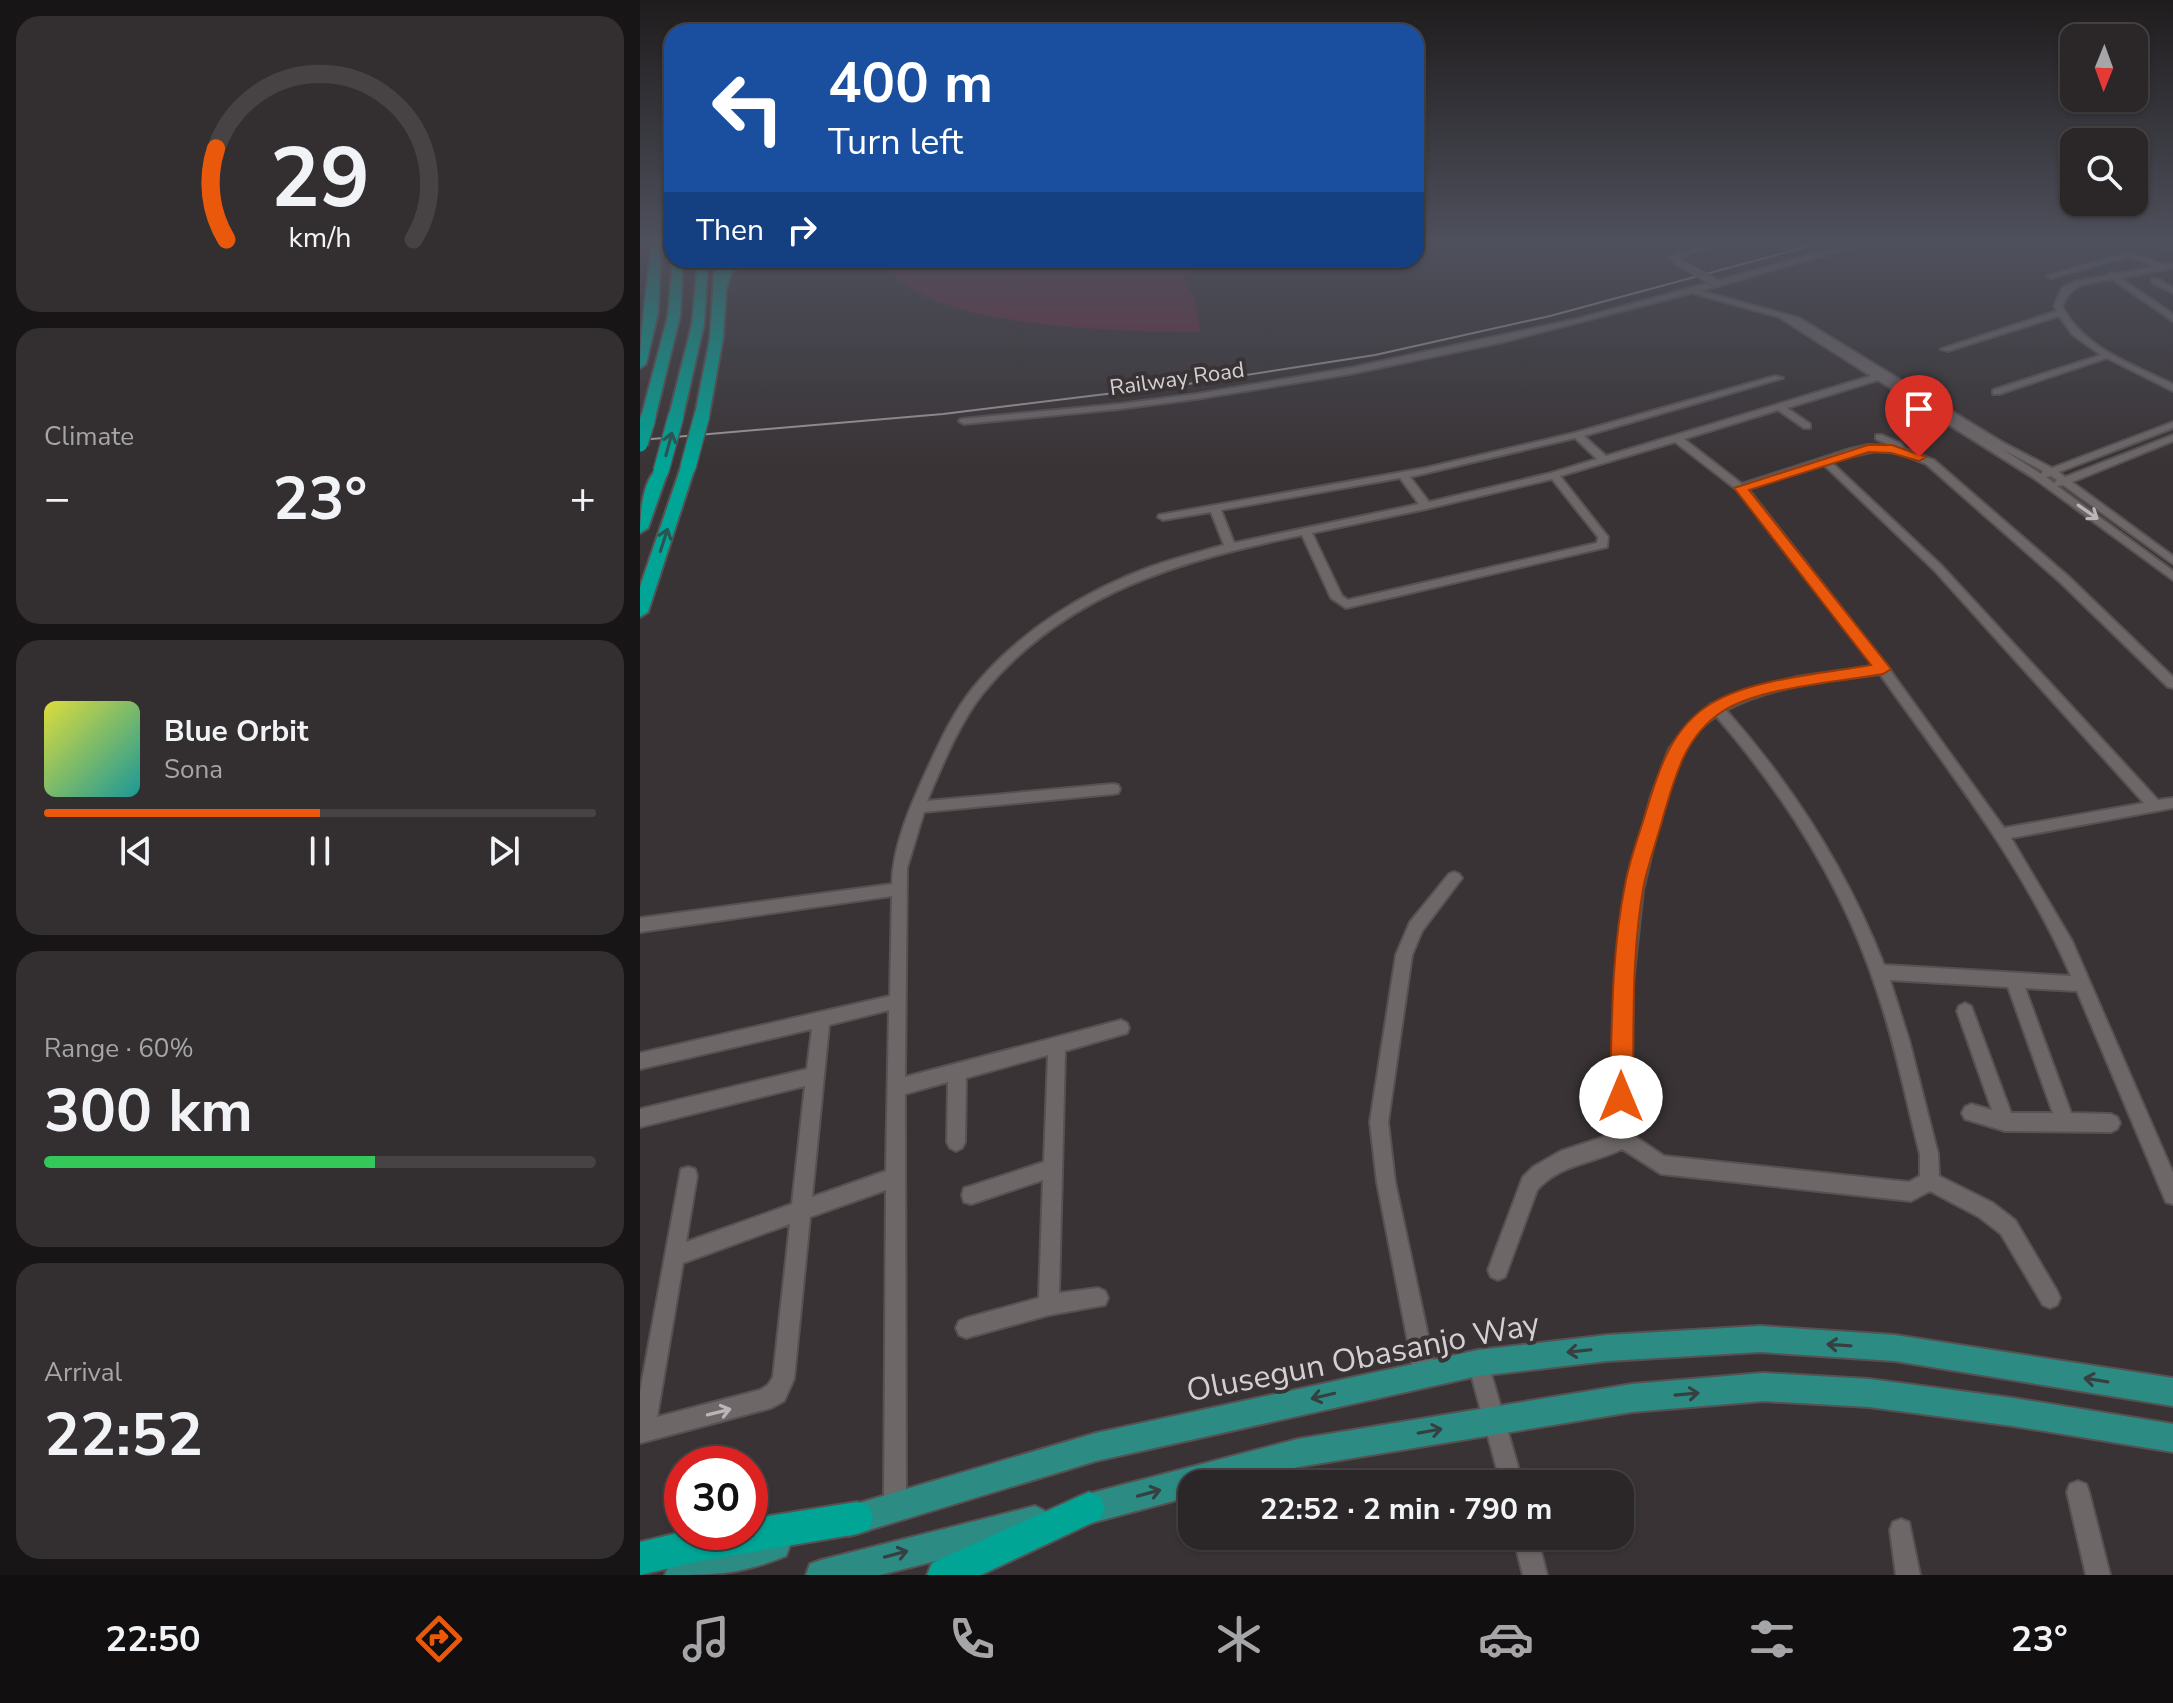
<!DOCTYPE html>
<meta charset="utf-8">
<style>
body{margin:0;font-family:"Nunito Sans",sans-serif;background:#332e30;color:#f1f3f6;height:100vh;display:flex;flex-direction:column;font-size:30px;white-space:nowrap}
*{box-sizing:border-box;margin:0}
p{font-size:26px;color:#a6a5a8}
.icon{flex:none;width:44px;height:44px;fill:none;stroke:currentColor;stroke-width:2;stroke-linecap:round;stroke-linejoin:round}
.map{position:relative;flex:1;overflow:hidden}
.side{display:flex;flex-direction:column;gap:16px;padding:16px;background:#181516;width:640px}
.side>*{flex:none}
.guide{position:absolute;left:24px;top:24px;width:760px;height:244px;border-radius:24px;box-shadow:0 2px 6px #0004,0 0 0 2px #474345;background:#1a4fa0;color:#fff;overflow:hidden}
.needle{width:52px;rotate:181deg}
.controls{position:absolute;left:1420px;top:24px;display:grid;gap:16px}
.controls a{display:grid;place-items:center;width:88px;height:88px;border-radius:16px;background:#2b2628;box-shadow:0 2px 6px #0004,0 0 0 2px #474345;font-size:40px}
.speed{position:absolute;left:24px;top:1446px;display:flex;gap:16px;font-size:40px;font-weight:700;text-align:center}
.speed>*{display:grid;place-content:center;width:104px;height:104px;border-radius:50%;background:#2b2628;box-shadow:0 2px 6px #0004,0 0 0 2px #474345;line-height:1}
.speed .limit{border:12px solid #d22;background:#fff;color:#111}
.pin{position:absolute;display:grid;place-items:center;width:68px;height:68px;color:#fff;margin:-82px -34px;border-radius:50% 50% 50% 0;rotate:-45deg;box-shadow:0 0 8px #0007}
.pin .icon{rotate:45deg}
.me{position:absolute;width:88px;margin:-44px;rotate:0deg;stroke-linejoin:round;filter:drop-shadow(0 0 6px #0008)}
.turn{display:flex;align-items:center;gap:28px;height:168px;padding:0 32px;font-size:36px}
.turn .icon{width:104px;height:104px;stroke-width:2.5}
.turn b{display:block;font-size:56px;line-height:68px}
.then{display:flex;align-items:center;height:76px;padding:0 32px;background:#0003;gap:16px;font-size:30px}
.big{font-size:60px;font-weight:700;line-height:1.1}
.side .widget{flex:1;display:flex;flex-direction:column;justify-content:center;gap:12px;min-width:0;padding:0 28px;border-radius:24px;background:#332e30}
.side .dial{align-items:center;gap:0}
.dial svg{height:208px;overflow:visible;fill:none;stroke:#474345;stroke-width:7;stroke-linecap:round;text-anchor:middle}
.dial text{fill:#f1f3f6;stroke:none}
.song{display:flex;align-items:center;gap:24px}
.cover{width:96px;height:96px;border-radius:12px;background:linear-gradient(135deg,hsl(60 70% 55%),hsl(180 70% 35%))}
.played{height:8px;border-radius:4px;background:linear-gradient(90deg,#ea580c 50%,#474345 50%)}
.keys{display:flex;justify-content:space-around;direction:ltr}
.heat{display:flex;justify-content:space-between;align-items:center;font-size:44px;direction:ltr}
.charge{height:12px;border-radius:6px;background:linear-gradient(90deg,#34c759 60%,#474345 0)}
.trip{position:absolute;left:538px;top:1470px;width:456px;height:80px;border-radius:24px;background:#2b2628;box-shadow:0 2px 6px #0004,0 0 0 2px #474345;font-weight:700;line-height:80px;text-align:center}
.tabs{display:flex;height:128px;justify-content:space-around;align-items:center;background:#110f10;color:#a6a5a8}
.tabs .icon{width:56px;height:56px}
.tabs .current{color:#ea580c}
.tabs b{font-size:36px;color:#f1f3f6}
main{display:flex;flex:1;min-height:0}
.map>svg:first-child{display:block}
</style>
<main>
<section class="side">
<div class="widget dial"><svg viewBox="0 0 100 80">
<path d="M14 69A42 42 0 1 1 86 69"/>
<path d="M14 69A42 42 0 0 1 10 34" stroke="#ea580c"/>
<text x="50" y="56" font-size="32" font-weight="700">29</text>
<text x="50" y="72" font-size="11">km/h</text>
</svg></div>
<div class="widget"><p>Climate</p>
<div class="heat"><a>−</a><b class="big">23°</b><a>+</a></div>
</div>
<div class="widget">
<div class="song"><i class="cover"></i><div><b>Blue Orbit</b><p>Sona</p></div></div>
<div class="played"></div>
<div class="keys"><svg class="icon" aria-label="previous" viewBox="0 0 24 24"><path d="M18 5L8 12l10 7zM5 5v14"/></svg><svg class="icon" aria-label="pause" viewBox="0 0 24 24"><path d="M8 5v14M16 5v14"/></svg><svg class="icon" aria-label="next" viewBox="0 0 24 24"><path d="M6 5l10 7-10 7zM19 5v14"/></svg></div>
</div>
<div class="widget"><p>Range · 60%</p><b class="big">300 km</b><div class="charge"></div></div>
<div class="widget"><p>Arrival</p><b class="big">22:52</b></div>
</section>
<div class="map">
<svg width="1533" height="1575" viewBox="0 0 1533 1575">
<rect width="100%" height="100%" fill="#393335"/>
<path fill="#682c3f" d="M250 260H563L543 278 555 300 561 332C489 332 289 330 247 266Z"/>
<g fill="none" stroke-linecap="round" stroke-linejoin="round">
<g stroke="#565152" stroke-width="4">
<path id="minor" d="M1067 244H1079L1038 258 1044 263 1043 265H1037L1029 257Z
M1210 244H1223L1061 291 1159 318 1362 442 1412 468 1533 422V428L1419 472 1425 477 1533 435V441L1432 482 1533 556V564L1423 485 1417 486 1533 571V580L1395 479 1238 380 1147 408 1170 424V428H1164L1138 410 1044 439 1102 484 1210 449 1228 445 1251 446 1236 439V435H1242L1260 443 1265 449 1294 460 1429 577 1533 677V688L1528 687 1421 583 1286 464 1258 453 1236 451 1190 461 1302 566 1518 800 1533 798V808L1371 838 1432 941 1533 1173V1204L1526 1202 1437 991 1385 988 1431 1113 1471 1114 1477 1117 1480 1123 1477 1129 1471 1132 1365 1131 1325 1119 1322 1113 1325 1107 1331 1104 1352 1110 1317 1011 1319 1006 1325 1003 1331 1006 1333 1011 1371 1113H1413L1368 987 1250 980 1269 1040 1298 1154 1299 1176 1353 1203 1375 1220 1417 1291 1420 1298 1417 1305 1410 1308 1403 1305 1361 1234 1339 1217 1290 1191 1271 1201 1021 1174 982 1149C952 1164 920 1164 897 1190L865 1277 858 1280 851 1277 848 1270 883 1177 893 1167 921 1151 973 1134 974 1029 981 936 998 844 1011 797 1029 749 1049 723 1071 704 1096 694 1157 677 1234 666 1097 490 1035 442 920 476 968 537 967 547 706 608 691 598 662 535C540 561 426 592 343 693 318 725 303 764 287 801L473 784 478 785 480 789 478 793 473 794 284 812 267 868 265 1077 481 1020 487 1023 489 1028 487 1033 425 1051 419 1293 458 1288 465 1291 468 1298 465 1305 409 1315 326 1338 319 1335 316 1328 319 1321 326 1318 399 1298 403 1180 331 1204 324 1202 322 1195 324 1188 331 1186 404 1162 408 1055 326 1078 325 1142 322 1148 316 1151 310 1148 307 1142 308 1082 265 1094 266 1506 263 1514 255 1517 247 1514 244 1506 246 1190 170 1217 154 1379 144 1401 131 1408 0 1443V1392L41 1169 48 1167 55 1169 57 1176 46 1242 152 1204 165 1086 0 1127V1109L167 1069 172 1029 0 1069V1053L250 996 252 896 0 932V918L252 884C253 846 270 807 285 774 299 744 312 714 333 688 378 632 446 590 513 566 536 558 560 552 584 545L571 512 523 520 518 517 519 515 785 468 934 433 1135 376 1143 378 944 436 966 456 1231 376 1139 317 1052 293 863 342 710 374 556 399 479 409 324 424 319 421 321 419 479 404 556 394 710 368 937 319ZM935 438 957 459 911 473 789 502 770 477ZM1362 449 1403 471 1401 474ZM1182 463 1294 570 1504 803 1364 828 1247 666 1108 489ZM1411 476 1417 480 1414 483 1406 477ZM760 478 779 504 594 543 581 510ZM912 479 958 537 957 543 708 600 702 596 672 533 786 509ZM1240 674C1308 770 1384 866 1431 976L1244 965C1207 870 1153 786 1086 710 1134 685 1187 681 1240 674ZM1076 716C1147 798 1205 890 1238 994 1256 1046 1266 1101 1280 1154V1176L1269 1182 1024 1156 991 1134 993 982 1003 890 1025 797 1042 751 1058 730ZM249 1010 246 1171 172 1197 189 1025ZM150 1224 133 1377 128 1385 120 1390 17 1417 43 1263Z
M1521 244H1533V249L1522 246Z
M1490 252 1524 265 1533 264V268L1480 278 1533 314V321L1472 279C1448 284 1433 281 1422 306 1443 348 1493 365 1533 384V391L1467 358 1359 394H1353V390L1461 355 1433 335 1419 316 1308 351 1301 349 1417 311 1414 306 1422 288 1436 281 1467 276 1471 273 1475 274 1515 267 1490 256 1411 278 1407 276Z
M1512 279H1518L1533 288V293L1512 283Z
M814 872 819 874 822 878 782 931 772 955 748 1122 755 1182 796 1373 792 1380 785 1384 778 1380 774 1373 737 1182 730 1122 756 955 770 922 809 874Z
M838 1353 845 1356 848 1363 883 1484H861L828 1363 831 1356Z
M1438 1481 1446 1484 1449 1492 1470 1575H1446L1427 1492 1430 1484Z
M1261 1519 1269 1522 1280 1575H1256L1250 1530 1253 1522Z
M873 1536H897L907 1575H883Z"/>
</g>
<g stroke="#565152" stroke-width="4">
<path id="major" d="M1120 1326 1255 1335 1533 1378V1406L1255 1361 1120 1352 967 1361 838 1376 456 1461 209 1536 199 1531 194 1521 199 1511 209 1506 456 1433 838 1350 967 1335Z
M1123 1373 1229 1379 1373 1398 1533 1424V1452L1373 1426 1229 1407 1123 1401 992 1412 658 1467 595 1484H552V1496L440 1526 430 1521 425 1511 430 1501 440 1496 658 1439 992 1384Z
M395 1506 405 1511 410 1521 405 1531 395 1536 240 1575H166L170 1564 181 1560Z
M135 1530 146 1534 150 1545 146 1556C99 1575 74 1575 25 1575L29 1564 40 1560Z"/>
</g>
<g stroke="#565152" stroke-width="4">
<path id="highway" d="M11 244H21L18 313 6 364 0 368C0 327 8 286 11 244Z
M33 260H43L40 316 15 418 8 422 1 418 28 316Z
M58 260H68L64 324 43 416 36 420 29 416 52 324Z
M75 260H85L86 267 93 260H104L91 274 86 290 83 338 69 415 62 419 55 415 70 338Z
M48 463 55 467 8 612 0 617V587L41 467Z
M21 467 28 471 8 528 0 533C0 515 3 474 21 467Z
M449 1492 460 1497 465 1508 460 1519 341 1575H287L292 1563Z
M217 1502 229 1506 233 1518 229 1530 217 1534 59 1561 0 1575V1542L42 1532H110V1519Z"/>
</g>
<use href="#minor" fill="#6d6768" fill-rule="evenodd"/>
<use href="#major" fill="#2c8c84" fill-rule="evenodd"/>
<use href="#highway" fill="#00a596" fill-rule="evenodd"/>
<path stroke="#9b9798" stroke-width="2" d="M0 440 303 414 548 384 735 355 910 316 1177 244"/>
<g stroke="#565152" stroke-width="10" stroke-linecap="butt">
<path id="minor-bridge" d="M1040 263 1076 283"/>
</g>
<g stroke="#565152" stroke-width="18" stroke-linecap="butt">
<path id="highway-bridge" d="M0 444 8 418
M48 467 62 415
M21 471 36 416"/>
</g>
<use href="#minor-bridge" stroke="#6d6768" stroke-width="8"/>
<use href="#highway-bridge" stroke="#00a596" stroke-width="15"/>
</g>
<defs><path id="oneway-shaft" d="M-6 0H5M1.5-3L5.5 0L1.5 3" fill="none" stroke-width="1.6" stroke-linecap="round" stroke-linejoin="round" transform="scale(2)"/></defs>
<g stroke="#285552">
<use href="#oneway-shaft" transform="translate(29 444) rotate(-75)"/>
<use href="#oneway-shaft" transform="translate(24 540) rotate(-72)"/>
</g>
<g stroke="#bab6b7">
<use href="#oneway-shaft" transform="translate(1448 512) rotate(35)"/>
<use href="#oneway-shaft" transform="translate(79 1412) rotate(-14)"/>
</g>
<g stroke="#374041">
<use href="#oneway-shaft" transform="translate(1199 1345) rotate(-176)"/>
<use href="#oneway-shaft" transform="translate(939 1351) rotate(174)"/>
<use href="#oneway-shaft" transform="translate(1456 1380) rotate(-171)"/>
<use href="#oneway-shaft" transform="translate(1047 1394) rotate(-5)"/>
<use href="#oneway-shaft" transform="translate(683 1396) rotate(167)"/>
<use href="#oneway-shaft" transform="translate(790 1431) rotate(-10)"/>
<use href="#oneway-shaft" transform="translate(509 1493) rotate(-15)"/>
<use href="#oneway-shaft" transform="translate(256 1554) rotate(-15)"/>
</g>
<linearGradient id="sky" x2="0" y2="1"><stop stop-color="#1f1c1d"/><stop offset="0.52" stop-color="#4e505c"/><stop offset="1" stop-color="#4e505c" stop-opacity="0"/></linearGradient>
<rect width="1533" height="465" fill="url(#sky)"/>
<path fill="#ea580c" stroke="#983908" stroke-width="2" d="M1228 445H1252L1286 457 1279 461 1251 453 1229 452 1109 490 1251 669 1243 674C1198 682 1121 687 1083 711 1046 735 1036 773 1024 814 1018 837 1009 861 1004 884 991 954 994 1026 993 1097L989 1105 981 1108 973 1105 970 1097C972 1026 971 955 985 885 989 861 998 838 1005 815 1018 771 1031 727 1072 703 1111 679 1185 673 1231 665L1094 488Z"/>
<g text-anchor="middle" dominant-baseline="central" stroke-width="8" stroke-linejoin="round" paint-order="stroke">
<g font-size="22" fill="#d4d0d1" stroke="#393335">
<text transform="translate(537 379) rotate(-8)">Railway Road</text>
</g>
<g font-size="32" fill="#d4d0d1" stroke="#393335">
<text transform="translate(723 1357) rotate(-11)">Olusegun Obasanjo Way</text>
</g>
</g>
</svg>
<div class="controls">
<a><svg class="needle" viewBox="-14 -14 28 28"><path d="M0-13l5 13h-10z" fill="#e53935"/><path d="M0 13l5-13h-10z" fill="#a6a5a8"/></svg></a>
<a><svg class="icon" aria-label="search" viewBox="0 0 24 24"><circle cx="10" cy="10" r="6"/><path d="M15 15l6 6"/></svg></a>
</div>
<div class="speed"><div class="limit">30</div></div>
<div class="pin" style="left:1279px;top:457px;background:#d93025"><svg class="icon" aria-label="arrive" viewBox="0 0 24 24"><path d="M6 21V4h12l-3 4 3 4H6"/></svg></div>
<svg class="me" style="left:981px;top:1097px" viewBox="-20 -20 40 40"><circle r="19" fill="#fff"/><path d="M0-13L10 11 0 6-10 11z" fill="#ea580c"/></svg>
<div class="trip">22:52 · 2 min · 790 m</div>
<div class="guide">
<div class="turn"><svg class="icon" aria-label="left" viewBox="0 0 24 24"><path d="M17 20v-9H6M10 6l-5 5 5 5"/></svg><div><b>400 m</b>Turn left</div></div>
<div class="then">Then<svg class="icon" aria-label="right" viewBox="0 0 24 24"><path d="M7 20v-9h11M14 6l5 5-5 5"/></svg></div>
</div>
</div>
</main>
<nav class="tabs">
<b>22:50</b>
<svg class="icon current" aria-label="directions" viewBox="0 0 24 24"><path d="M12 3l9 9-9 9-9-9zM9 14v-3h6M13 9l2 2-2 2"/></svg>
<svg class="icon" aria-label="music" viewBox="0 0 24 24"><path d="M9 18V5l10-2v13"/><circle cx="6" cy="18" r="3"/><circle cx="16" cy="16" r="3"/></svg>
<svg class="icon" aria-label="phone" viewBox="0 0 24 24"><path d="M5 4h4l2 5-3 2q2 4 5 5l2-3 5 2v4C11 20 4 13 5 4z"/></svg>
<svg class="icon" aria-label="climate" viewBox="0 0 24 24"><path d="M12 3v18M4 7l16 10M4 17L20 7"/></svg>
<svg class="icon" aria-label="car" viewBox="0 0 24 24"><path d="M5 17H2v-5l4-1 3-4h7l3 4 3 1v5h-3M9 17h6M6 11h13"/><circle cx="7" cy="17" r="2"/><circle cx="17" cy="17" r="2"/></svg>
<svg class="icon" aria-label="filters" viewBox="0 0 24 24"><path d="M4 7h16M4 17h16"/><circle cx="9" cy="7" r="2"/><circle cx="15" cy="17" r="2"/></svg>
<b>23°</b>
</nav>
